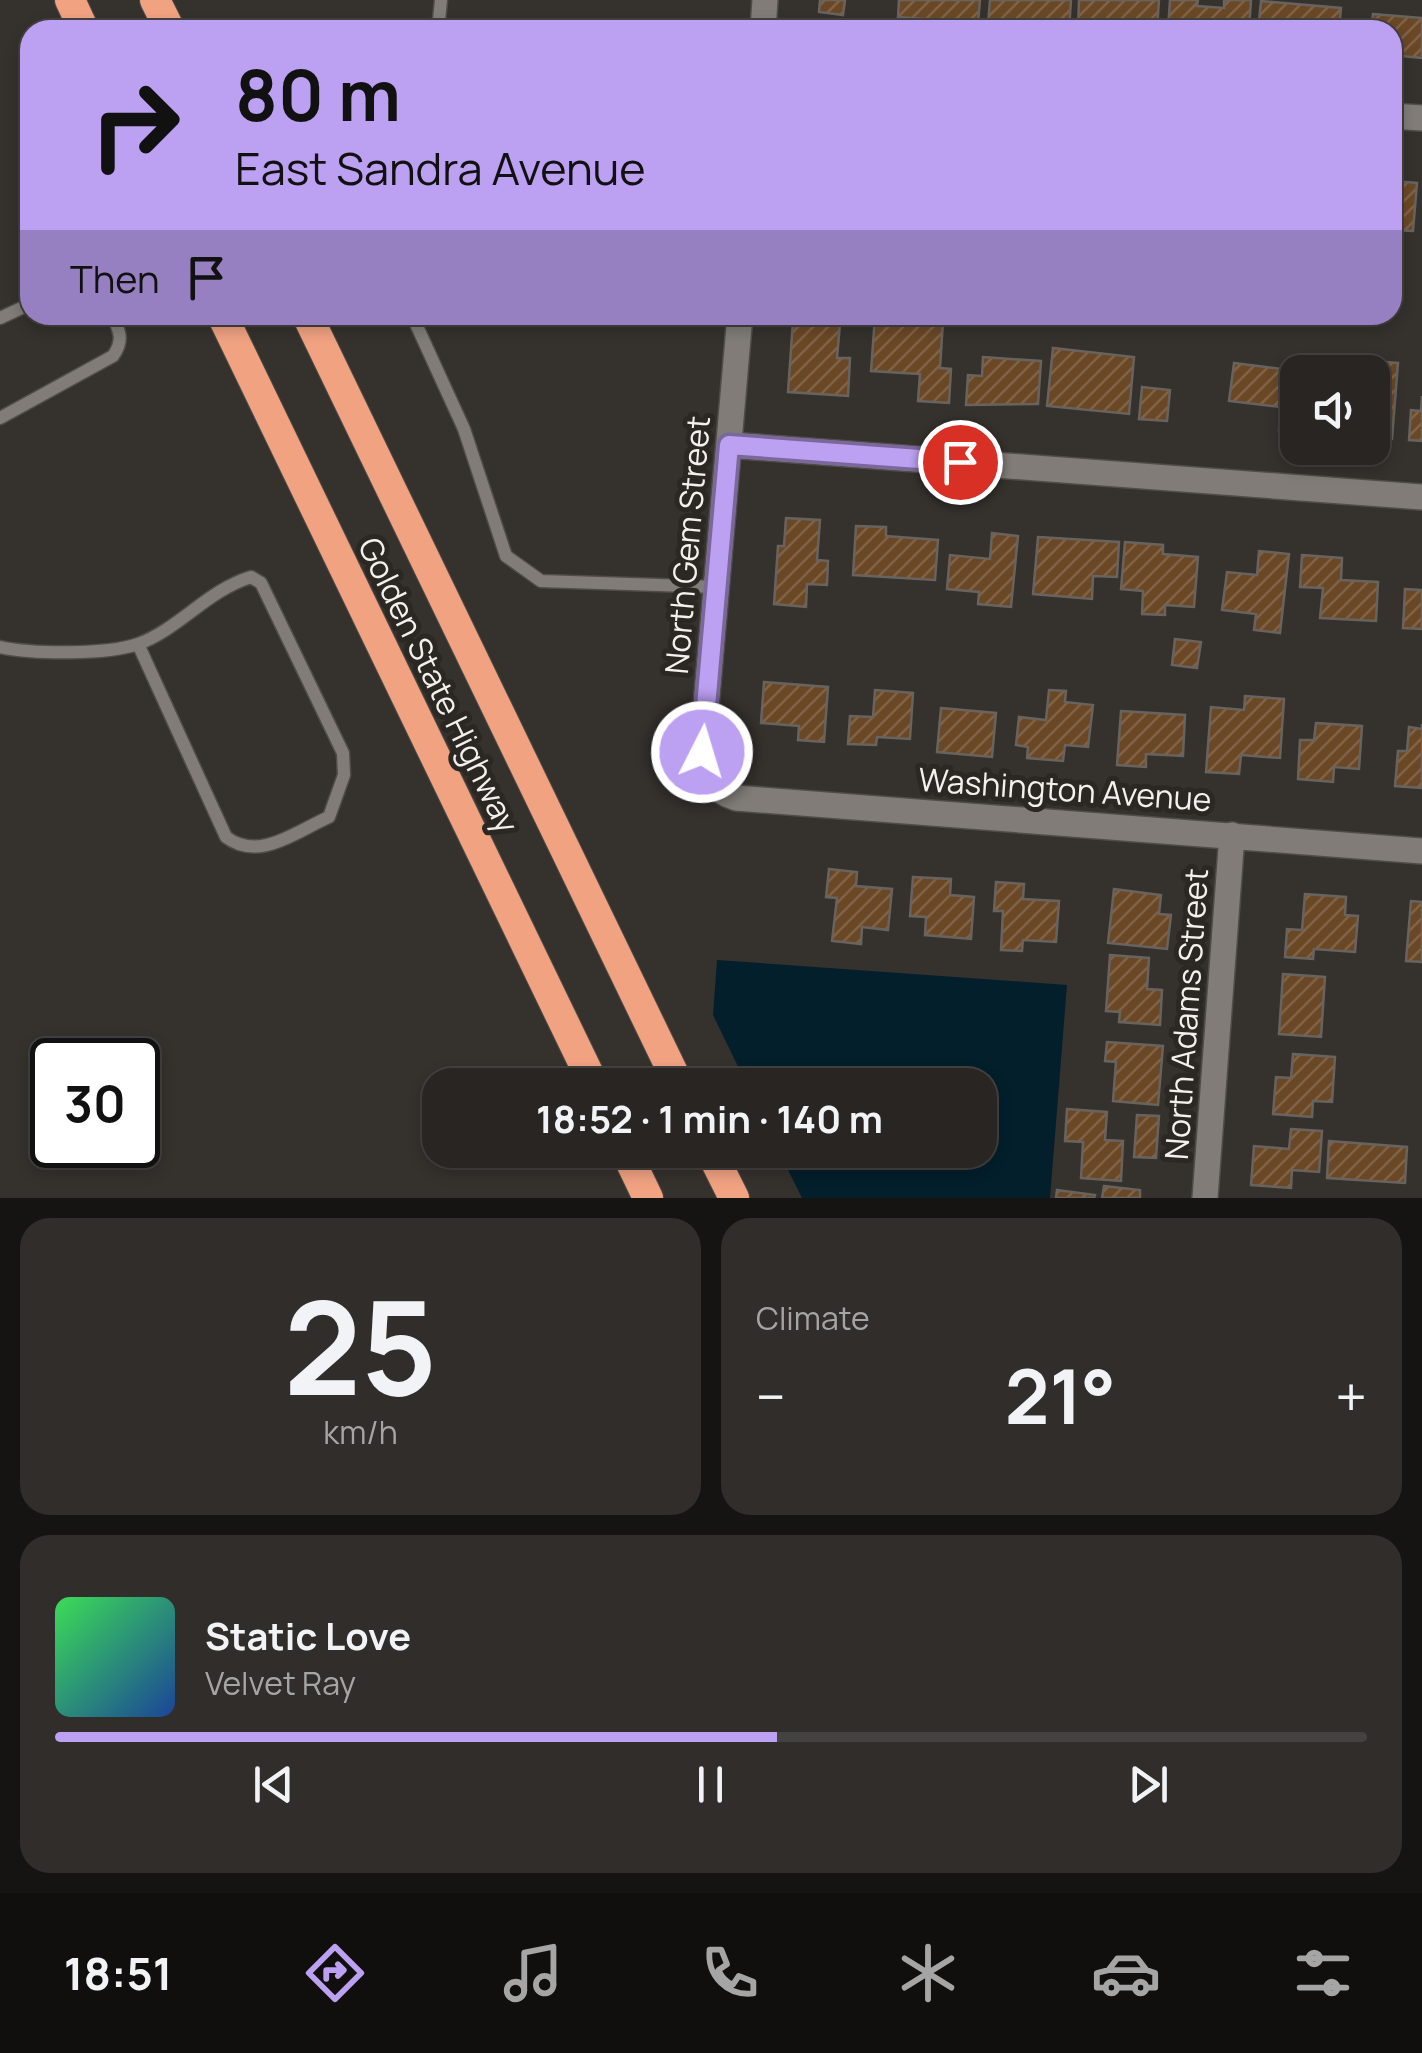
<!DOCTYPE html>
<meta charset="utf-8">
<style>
body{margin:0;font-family:Manrope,sans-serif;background:#302d2a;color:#f1f3f6;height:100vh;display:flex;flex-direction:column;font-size:38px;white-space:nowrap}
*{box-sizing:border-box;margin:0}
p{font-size:32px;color:#a5a5a5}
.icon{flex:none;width:55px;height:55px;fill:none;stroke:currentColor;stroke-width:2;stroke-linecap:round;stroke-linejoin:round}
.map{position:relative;height:1198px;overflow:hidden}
.panel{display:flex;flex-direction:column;gap:20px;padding:20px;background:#161413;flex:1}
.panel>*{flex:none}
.hud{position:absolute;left:20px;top:20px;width:1382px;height:305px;border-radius:30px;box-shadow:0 5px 15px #0003,0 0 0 2px #444240;background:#bca0f2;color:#111;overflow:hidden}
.fabs{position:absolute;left:1280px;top:355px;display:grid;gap:20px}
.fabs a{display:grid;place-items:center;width:110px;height:110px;border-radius:20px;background:#282522;box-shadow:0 5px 15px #0003,0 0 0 2px #444240;font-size:50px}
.speed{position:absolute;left:30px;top:1038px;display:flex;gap:20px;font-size:50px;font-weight:700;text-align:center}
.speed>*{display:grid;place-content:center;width:130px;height:130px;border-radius:50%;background:#282522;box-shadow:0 5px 15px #0003,0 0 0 2px #444240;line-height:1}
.speed .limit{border:5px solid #111;border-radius:15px;background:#fff;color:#111}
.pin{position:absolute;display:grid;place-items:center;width:85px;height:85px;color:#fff;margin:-42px;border:5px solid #fff;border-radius:50%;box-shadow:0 2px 10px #0007}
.me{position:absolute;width:110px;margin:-55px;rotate:5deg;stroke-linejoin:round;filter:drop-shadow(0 0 8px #0008)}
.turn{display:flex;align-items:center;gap:35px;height:210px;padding:0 50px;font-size:45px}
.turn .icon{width:130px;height:130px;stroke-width:2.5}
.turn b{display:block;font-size:70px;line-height:85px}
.then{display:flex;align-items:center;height:95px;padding:0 50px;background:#0003;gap:20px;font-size:38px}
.big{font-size:75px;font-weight:700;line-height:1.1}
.panel .card{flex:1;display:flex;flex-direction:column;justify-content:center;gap:15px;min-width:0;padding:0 35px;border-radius:30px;background:#302d2a}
.panel .dial{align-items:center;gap:0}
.dial b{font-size:130px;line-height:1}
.song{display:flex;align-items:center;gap:30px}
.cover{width:120px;height:120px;border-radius:15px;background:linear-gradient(135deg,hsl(130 70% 55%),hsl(220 70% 35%))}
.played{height:10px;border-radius:5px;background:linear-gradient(90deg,#bca0f2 55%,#444240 55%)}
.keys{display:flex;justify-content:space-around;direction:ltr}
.heat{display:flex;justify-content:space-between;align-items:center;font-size:55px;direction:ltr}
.panel .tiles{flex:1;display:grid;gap:20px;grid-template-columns:1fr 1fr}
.card:last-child{grid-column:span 2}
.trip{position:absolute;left:422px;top:1068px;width:575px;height:100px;border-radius:30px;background:#282522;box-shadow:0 5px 15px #0003,0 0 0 2px #444240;font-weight:700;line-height:100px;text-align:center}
.tab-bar{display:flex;height:160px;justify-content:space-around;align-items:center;background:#100f0e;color:#a5a5a5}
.tab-bar .icon{width:70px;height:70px}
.tab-bar .current{color:#bca0f2}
.tab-bar b{font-size:45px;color:#f1f3f6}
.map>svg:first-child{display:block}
</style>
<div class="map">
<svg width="1422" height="1198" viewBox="0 0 1422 1198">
<defs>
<pattern id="building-hatch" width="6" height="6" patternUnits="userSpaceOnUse" patternTransform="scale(2.5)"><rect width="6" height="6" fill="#6a4826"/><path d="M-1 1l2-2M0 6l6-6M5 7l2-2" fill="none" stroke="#806346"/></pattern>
</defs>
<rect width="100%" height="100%" fill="#35312d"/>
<path fill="#031f2b" d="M717 960 1067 985 1050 1198H802L778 1150H980V1085H747L713 1015Z"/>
<path fill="url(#building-hatch)" stroke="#68635f" stroke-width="2.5" d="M820 0H845L843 15 819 12Z
M899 0H980L978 23 898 17Z
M990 0H1071L1069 30 988 25Z
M1079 0H1159L1157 30H1078Z
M1170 0H1198L1197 6 1224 8V0H1251L1249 30H1168Z
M1261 1 1341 8 1339 30H1258Z
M1373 14 1422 18V58L1392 55V30H1350L1351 21 1372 23Z
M1392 181 1417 183 1413 231 1392 230Z
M875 316 943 321 940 368 951 369 949 403 918 401 920 374 871 371Z
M793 321 840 324 837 358H850L848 396 788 392Z
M1053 348 1134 357 1129 414 1047 406Z
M983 357 1041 361 1038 404 966 405 968 375 982 376Z
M1355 360 1398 363 1392 439 1372 438V372H1354Z
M1234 363 1299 371 1298 431 1279 430 1281 407 1229 401Z
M1142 387 1170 390 1167 421 1139 419Z
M1422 396V441L1409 440 1411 410 1421 411Z
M786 518 820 520 817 560 828 561 827 585 807 584 806 607 774 604 778 546H784Z
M856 526 886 527V536L938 540 935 580 853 575Z
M992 533 1018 536 1011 607 978 604 979 592 947 589 950 555 990 559Z
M1038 537 1119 542 1117 577 1093 576 1092 599 1033 594Z
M1125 542 1163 545V554L1198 557 1194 607 1165 605V615L1142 614 1143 591 1121 589Z
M1259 551 1289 554 1280 633 1254 630 1256 614 1222 610 1227 572 1257 575Z
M1302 555 1342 558 1341 580 1378 582 1376 621 1320 618 1323 588 1300 587Z
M1405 589 1422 590V629L1403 628Z
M1175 639 1201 642 1197 668 1172 665Z
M764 682 828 687 824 742 798 740 799 726 761 723Z
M875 690 913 693 910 739 877 737 876 745 848 744 850 716 873 717Z
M1049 690 1066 691 1065 702 1093 705 1088 747 1065 745 1063 761 1027 758 1028 747 1016 745 1019 717 1046 720Z
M1245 696 1284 699 1280 758 1241 755 1239 774 1206 772 1211 707 1244 710Z
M941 708 996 713 992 757 937 752Z
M1121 711 1185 715 1183 756 1146 754V767L1117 765Z
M1316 723 1362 726 1359 769 1334 767 1333 782 1298 779 1300 740H1314Z
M1422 724V788L1395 786 1398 751H1407L1409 727 1422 729Z
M829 869 857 872 856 886 892 889 888 930 862 927 861 944 832 941 837 898 826 897Z
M913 877 951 879 950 895 974 897 971 939 925 935 926 917 910 916Z
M996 882 1024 884 1023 899 1059 901 1056 942 1023 940 1022 951 1001 950 1003 911H994Z
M1114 889 1161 895 1159 914 1171 915 1167 949 1108 943Z
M1305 894 1346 897 1345 915 1358 916 1355 952 1314 949 1313 959 1285 957 1287 929 1302 930Z
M1411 901 1422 902V962L1406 961Z
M1110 955 1149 958 1147 989 1162 990 1160 1025 1119 1022 1120 1012 1106 1011Z
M1283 974 1325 977 1321 1037 1279 1034Z
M1107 1042 1163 1046 1158 1105 1113 1101 1116 1062 1105 1061Z
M1293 1054 1335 1057 1332 1102 1313 1101 1312 1117 1273 1114 1276 1077 1291 1078Z
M1067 1109 1107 1112 1105 1140 1123 1141 1121 1181 1081 1178 1083 1142 1065 1141Z
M1137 1115 1159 1116 1156 1158 1134 1157Z
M1291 1129 1322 1131 1319 1172 1292 1170 1291 1188 1251 1185 1254 1146 1289 1149Z
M1329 1141 1407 1147 1405 1183 1327 1178Z
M1104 1186 1140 1190V1198H1102Z
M1057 1190 1095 1195 1094 1198H1056Z"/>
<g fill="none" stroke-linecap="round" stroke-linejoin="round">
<g stroke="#504d49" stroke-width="15">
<path id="service" d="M438 30 441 0
M417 315 416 324 464 429 506 556 541 581 717 587
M0 318 30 304
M0 418 113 356C124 341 120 331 112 315
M0 647C33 654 106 655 138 644 179 629 208 590 251 577L261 583 343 753 344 775 329 817C295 832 259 862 226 837L138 644"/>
</g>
<g stroke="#504d49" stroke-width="28">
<path id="minor" d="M763 30 765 0
M1392 116 1422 118
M740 315 702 752C706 777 712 790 736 798L1422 851
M729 445 1422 497
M1205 1198 1232 835"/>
</g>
<g stroke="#504d49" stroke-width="32">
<path id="motorway" d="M70 0 84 30
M155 0 170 30
M222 315 594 1085
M307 315 679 1085
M625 1150 648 1198
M710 1150 734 1198"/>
</g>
<use href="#service" stroke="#817c77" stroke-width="12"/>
<use href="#minor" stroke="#817c77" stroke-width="25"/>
<use href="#motorway" stroke="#f0a281" stroke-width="30"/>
</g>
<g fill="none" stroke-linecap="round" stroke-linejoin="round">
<g stroke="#7a689d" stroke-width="25">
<path id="route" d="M702 752 729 445 960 462"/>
</g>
<use href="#route" stroke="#bca0f2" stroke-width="18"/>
</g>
<g text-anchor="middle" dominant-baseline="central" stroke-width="10" stroke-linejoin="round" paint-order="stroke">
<g font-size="32" fill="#f3f0ed" stroke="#2b2723">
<text transform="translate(687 545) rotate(-85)">North Gem Street</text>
<text transform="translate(439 685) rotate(64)">Golden State Highway</text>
<text transform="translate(1065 789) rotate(4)">Washington Avenue</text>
<text transform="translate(1186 1014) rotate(-86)">North Adams Street</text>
</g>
</g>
</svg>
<div class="fabs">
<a><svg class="icon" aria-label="sound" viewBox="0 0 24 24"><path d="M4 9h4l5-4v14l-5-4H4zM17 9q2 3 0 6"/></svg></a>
</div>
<div class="speed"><div class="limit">30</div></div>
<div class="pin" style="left:960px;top:462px;background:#d93025"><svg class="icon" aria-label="arrive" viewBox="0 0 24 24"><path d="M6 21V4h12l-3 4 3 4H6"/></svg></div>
<svg class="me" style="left:702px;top:752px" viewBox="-20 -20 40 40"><circle r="17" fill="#bca0f2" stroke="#fff" stroke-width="3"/><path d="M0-11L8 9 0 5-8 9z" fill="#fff"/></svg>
<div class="trip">18:52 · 1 min · 140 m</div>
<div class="hud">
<div class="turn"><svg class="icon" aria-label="right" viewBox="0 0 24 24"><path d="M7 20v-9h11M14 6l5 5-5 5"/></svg><div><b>80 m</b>East Sandra Avenue</div></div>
<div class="then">Then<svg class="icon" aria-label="arrive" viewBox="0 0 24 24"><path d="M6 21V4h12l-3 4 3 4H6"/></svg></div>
</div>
</div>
<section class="panel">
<div class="tiles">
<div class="card dial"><b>25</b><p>km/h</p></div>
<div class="card"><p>Climate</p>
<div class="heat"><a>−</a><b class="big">21°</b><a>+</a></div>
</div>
<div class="card">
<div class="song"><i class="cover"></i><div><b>Static Love</b><p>Velvet Ray</p></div></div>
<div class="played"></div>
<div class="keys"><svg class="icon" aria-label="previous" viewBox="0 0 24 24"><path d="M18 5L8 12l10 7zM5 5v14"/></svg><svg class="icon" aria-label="pause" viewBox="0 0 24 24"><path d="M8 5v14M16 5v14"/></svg><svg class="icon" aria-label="next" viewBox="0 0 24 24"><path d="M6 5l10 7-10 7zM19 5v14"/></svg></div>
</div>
</div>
</section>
<nav class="tab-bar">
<b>18:51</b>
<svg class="icon current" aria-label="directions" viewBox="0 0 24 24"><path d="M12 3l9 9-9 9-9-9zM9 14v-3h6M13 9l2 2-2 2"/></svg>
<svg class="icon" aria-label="music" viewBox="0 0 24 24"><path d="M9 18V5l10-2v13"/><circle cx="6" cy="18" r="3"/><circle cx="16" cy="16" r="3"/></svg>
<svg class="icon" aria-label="phone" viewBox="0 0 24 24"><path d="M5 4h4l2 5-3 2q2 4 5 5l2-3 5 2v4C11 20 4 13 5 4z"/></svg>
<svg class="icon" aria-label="climate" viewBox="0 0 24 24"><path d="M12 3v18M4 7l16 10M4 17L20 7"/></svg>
<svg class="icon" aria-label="car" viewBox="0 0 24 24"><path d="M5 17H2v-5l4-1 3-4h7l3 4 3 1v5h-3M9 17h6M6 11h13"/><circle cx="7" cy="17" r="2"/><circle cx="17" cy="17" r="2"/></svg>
<svg class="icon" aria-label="filters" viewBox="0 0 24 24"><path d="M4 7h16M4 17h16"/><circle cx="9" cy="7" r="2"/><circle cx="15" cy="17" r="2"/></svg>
</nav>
